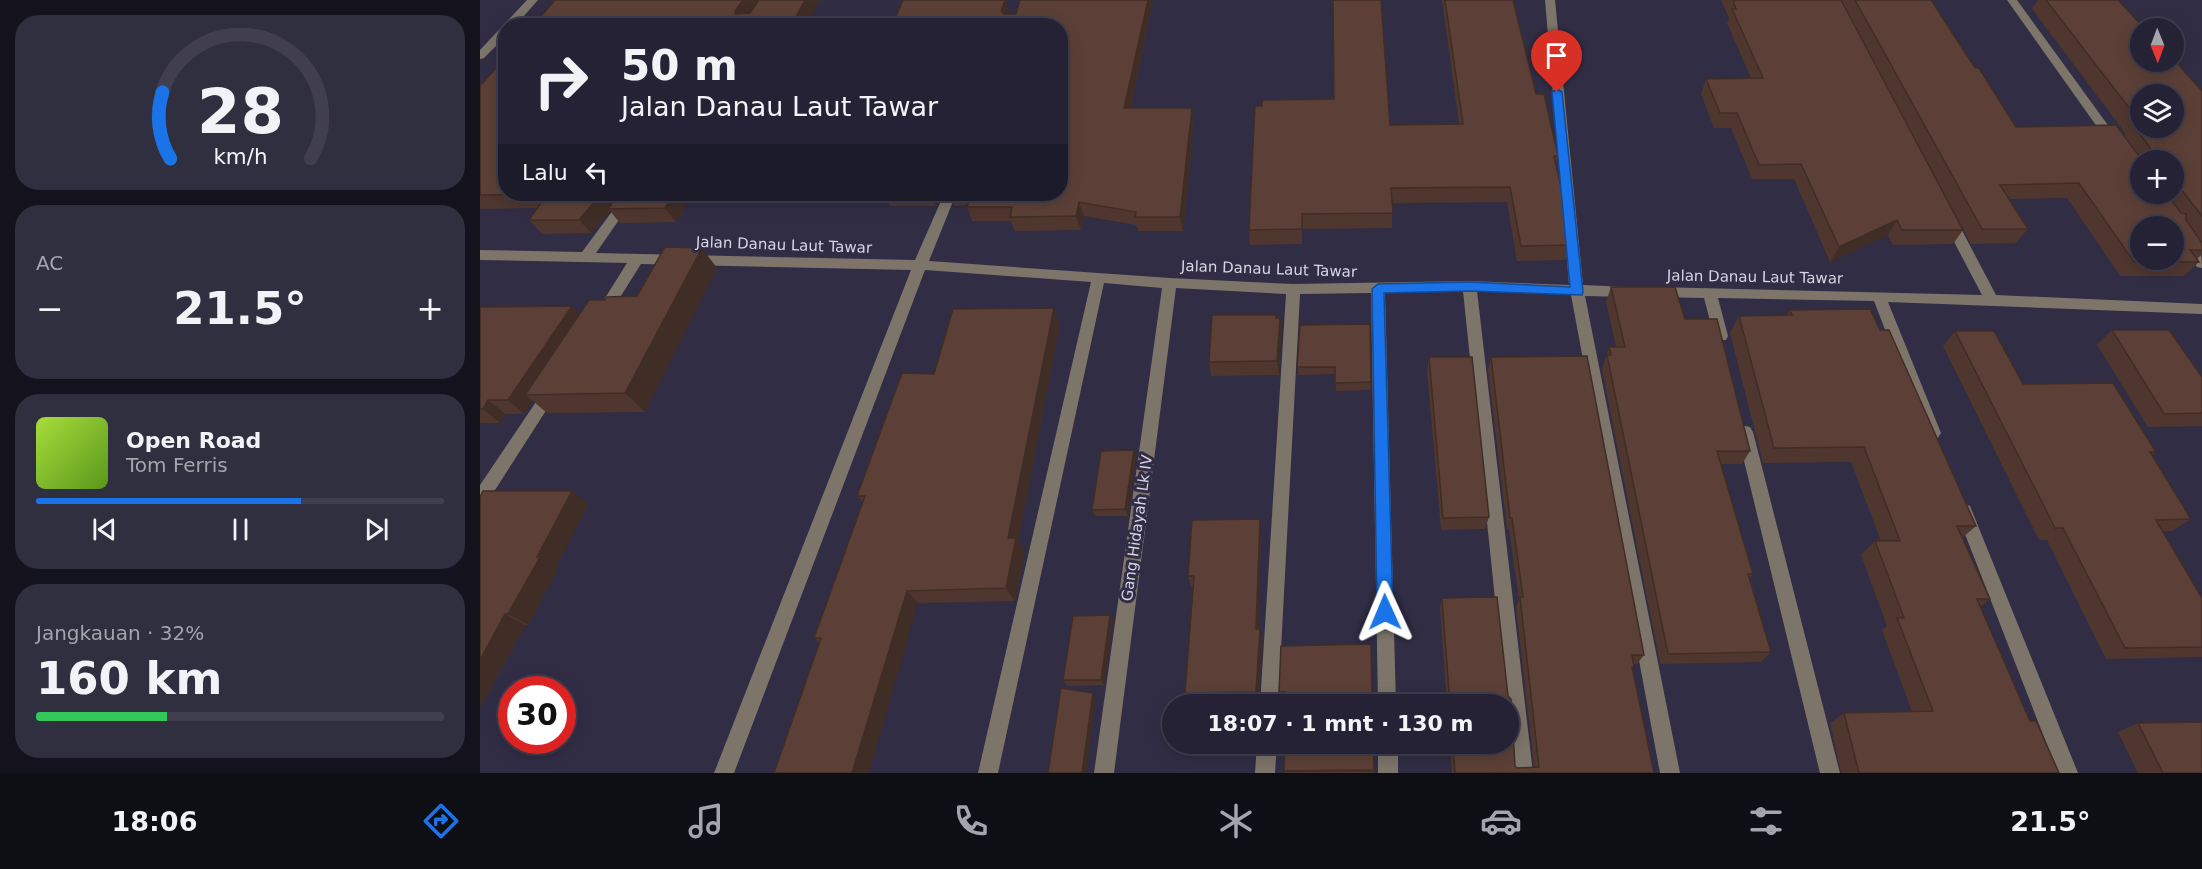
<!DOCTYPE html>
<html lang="id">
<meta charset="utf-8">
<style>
body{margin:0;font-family:"DejaVu Sans",sans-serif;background:#302f40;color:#f1f3f6;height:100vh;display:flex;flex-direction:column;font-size:22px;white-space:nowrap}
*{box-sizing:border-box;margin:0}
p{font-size:20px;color:#a3a4ac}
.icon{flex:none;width:33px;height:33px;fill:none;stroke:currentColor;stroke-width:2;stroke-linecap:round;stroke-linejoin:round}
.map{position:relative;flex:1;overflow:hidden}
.panel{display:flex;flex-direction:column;gap:15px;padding:15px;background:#14131d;width:480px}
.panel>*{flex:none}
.hud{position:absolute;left:18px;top:18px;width:570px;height:183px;border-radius:24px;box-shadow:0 3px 15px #0003,0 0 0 2px #413f4f;background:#242234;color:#f1f3f6;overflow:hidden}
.needle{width:39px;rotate:179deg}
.controls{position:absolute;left:1650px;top:18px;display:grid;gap:12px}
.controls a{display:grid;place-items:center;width:54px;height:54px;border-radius:50%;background:#242234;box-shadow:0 3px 15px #0003,0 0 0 2px #413f4f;font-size:30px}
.speed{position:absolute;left:18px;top:676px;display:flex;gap:12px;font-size:30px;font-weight:700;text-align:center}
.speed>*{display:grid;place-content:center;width:78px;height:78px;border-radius:50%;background:#242234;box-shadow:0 3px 15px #0003,0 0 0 2px #413f4f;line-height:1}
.speed .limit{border:9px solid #d22;background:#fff;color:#111}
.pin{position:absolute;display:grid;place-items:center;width:51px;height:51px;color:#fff;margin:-62px -26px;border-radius:50% 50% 50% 0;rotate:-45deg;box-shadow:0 0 6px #0007}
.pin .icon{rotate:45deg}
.me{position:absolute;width:66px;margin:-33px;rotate:359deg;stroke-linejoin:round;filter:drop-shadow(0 0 4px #0008)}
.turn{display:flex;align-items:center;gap:21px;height:126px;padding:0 24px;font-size:27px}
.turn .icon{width:78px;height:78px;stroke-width:2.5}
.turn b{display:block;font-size:42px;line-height:51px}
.then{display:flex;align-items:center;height:57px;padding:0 24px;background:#0003;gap:12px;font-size:22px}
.big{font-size:45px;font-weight:800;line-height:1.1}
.panel .card{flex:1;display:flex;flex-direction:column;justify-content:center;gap:9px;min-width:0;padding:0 21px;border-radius:24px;background:#302f40}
.panel .dial{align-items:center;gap:0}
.dial svg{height:156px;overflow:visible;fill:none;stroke:#413f4f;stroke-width:7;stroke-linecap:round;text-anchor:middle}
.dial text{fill:#f1f3f6;stroke:none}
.song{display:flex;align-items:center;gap:18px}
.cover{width:72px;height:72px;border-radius:9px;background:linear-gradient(135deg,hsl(80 70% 55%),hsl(90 70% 35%))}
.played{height:6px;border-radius:3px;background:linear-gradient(90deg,#1a73e8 65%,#413f4f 65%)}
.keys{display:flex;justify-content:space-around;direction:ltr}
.heat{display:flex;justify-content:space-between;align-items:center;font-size:33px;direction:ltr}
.charge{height:9px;border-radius:4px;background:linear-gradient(90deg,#34c759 32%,#413f4f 0)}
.trip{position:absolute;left:682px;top:694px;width:357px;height:60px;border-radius:30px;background:#242234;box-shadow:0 3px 15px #0003,0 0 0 2px #413f4f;font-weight:800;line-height:60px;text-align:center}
.tabs{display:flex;height:96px;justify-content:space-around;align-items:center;background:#0e0e15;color:#a3a4ac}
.tabs .icon{width:42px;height:42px}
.tabs .selected{color:#1a73e8}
.tabs b{font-size:27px;color:#f1f3f6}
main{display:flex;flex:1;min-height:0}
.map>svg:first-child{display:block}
</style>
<main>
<section class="panel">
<div class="card dial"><svg viewBox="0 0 100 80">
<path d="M14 69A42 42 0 1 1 86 69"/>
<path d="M14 69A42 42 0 0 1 10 35" stroke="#1a73e8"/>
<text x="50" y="56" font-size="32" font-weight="700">28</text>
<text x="50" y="72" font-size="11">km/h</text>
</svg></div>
<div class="card"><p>AC</p>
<div class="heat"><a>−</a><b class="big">21.5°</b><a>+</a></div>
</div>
<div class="card">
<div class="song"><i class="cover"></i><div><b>Open Road</b><p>Tom Ferris</p></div></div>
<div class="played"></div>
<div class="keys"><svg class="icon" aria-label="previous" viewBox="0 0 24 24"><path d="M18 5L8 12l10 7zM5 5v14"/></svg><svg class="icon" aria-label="pause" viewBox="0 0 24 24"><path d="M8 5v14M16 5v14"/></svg><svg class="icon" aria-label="next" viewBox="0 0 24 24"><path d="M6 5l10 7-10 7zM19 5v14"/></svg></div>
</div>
<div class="card"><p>Jangkauan · 32%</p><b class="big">160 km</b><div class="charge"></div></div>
</section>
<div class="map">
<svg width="1722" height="773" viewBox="0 0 1722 773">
<rect width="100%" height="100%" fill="#302d45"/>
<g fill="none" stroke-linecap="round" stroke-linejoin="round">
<path fill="#7d756a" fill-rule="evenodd" d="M47 0H58L35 26H26V36L4 58 0 59V50Z
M1065 0H1075L1103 285 1149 287 1156 292 1149 297 1105 296 1200 773H1180L1091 295 997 291 1053 773H1033L1029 705H1026L983 291 905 293 916 705H898L891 293 820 294 798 705H780L806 294 696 288 634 773H614L682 288 624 283 518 773H498L611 282 445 270 254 773H234L431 270 161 264 127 318 122 319 115 314 147 263 0 260V250L102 252 145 194H157L116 253 435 260 464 194H476L449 261 690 278 813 284 989 281 1089 285Z
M1527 0H1537L1638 139V145H1630Z
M1469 214 1476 219 1516 295 1722 304V314L1408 302 1461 433 1458 438 1453 440 1448 438 1445 433 1394 301 1238 298 1248 336 1246 340H1236L1234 336 1224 298 1176 297 1169 292 1176 287 1502 295 1462 219Z
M1706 236C1720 241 1722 255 1722 268L1717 267 1699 241Z
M71 385 76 387 79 391 76 395 6 504 0 506V485L66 387Z
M1265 426 1270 427 1273 432 1360 773H1340L1257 432 1260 427Z
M1484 504 1490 506 1492 511 1598 773H1578L1476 511 1478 506Z
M777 744H797L795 773H775Z
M898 744H918V773H898Z"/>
</g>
<path fill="#4f372f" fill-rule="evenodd" d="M423 0H526L529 14H536L540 0H673L651 108H712L714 122 703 231H658L656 225 604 216 601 230 535 231 531 221H492L487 207V205L474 206 468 194H580V26Z
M962 0H1033L1056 94 1078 156 1076 163 1089 245 1085 260 1037 261 1027 202 912 203V228L822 229V244L770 245 769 230 910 125 979 124Z
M1241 0H1451L1495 68 1536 127 1644 136 1646 134 1552 9 1558 0H1638L1722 91V254L1717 259 1719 262 1704 276H1640L1587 198 1529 199 1548 229 1536 243 1491 244 1432 133 1483 230 1473 244 1413 245 1408 235 1350 262 1314 179H1272L1251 128H1234L1221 94 1226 79 1271 78 1247 23 1249 18ZM1660 94 1694 128H1660ZM1660 160H1694V194H1660Z
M0 86 26 194H212L196 222 140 223 130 211 111 233 62 234 49 220 58 208 0 209Z
M327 194H462L456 206H410L408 202 333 203Z
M237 268 165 412 67 413 53 401 44 414H25L20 423H0V307L100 313 125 300 157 296Z
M1131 287 1205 319 1270 451 1262 464H1241L1273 574 1270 578 1291 652 1281 662 1180 664 1122 369 1129 347H1136L1126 302Z
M1310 310 1400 330 1496 526 1482 538 1510 599 1500 607 1550 721 1579 773H1361L1350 723 1364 713 1432 712 1402 630 1407 626 1381 555 1395 541H1401L1371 462 1283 463 1250 333 1259 316 1307 315Z
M796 318H800L801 333 799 375 731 376 729 362Z
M580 324 538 541 545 552 535 601 438 603 340 643 334 638 383 502 377 496 454 374Z
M820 325 891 382 890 390 856 391 855 374 818 375Z
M1632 330 1722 377V426L1668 427 1617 345Z
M1475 331 1543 384 1676 452 1672 455 1711 519 1692 531H1683L1722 598V657L1626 659 1567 540H1559L1463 346Z
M1107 356 1164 655 1157 664H1154V667L1153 669 1174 773H972L970 744H1029V705H967L960 608 962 598 1017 597 1028 696 1031 699 1035 766 1037 768 1054 767 1036 607 1039 600 1029 529H1027L1008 370 1011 357Z
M949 357 1009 517 1005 529 961 530 947 371Z
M656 457 648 516H615L612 510Z
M0 497 108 504 76 567 78 568 48 625H45L0 708Z
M781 531 778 629 782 640 778 702 708 703 705 693 713 587H711L708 576Z
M630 615 633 621 624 685 587 686 583 680Z
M801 646 892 705 800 701 799 692Z
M1658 723 1722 773H1658L1638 732Z
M894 770V773H805L804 771Z"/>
<path fill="#402d26" d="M263 0H281L263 25 255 14V11Z
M325 0H340L326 26H311Z
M518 0H526L530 13 526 25Z
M668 0H673L648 122 644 108Z
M712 108 714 122 703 231 700 217Z
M121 194H144L128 209 130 211 111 233 99 220Z
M194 194H212L196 222 185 208Z
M451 194H462L456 206Z
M599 202 604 216 601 230 596 216Z
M1417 220 1408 235 1350 262 1359 247Z
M222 248 237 268 165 412 145 393Z
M92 306 106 320 45 395 53 401 44 414 28 400Z
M574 308 580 324 538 541 545 552 535 601 526 588 528 538Z
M800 318 801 333 799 375 797 361Z
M8 400 25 414 20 423 3 409Z
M654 450 656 457 648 516 645 509Z
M92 491 108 504 76 567 78 568 48 625 28 614 57 557Z
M780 519 781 531 778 640 776 629Z
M427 591 438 603 389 773H372Z
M25 614 45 625 0 708V660Z
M630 615 633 621 624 685 621 680Z
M780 629 782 640 778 702 776 692Z
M613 693 616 698 606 773H602Z"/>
<path fill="#5c4037" stroke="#402d26" stroke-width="1.5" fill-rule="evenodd" d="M75 0H263L255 11V14L270 13 279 0H325L311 26H53Z
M423 0H525L521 11 524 14H536L540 0H668L644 108H712L700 217H655L656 212 599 202 596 216 530 217 532 207H487L491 194H580V26H412Z
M853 0H901L910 125 983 124 965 0H1033L1056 94H1064L1078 156H1074L1086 209 1089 245 1041 246 1030 187 911 188 913 213 822 214V229L769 230 775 106H782V100L854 99Z
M1253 0H1361L1483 230H1422L1417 220 1359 247 1321 164 1279 165 1257 113H1240L1226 79 1283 78 1252 9H1256Z
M1375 0H1451L1495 68H1499L1536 127 1636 125 1662 160H1660V194H1687L1701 213 1706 214V220L1722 243V250H1710L1719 262H1654L1599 183 1520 185 1548 229H1502ZM1660 226H1694V260H1660Z
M1566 0H1638L1664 28H1660V62H1694V60L1722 91V216L1694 180V160H1674L1675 154 1653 125H1660V128H1694V94H1660V122Z
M26 57V194H121L99 220H49L67 194 0 195V86Z
M139 194H194L185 208 128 209Z
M185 247 222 248 145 393 45 395 109 300H125L127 297 157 296Z
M1131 287H1195L1205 319H1237L1270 451H1237L1273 574H1268L1291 652 1188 654 1127 355H1131L1129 347H1145Z
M92 306 28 400H8L3 409H0V307Z
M574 308 528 538H536L526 588 427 591 372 773H294L341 638H334L385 496H377L422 373 454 374 473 309Z
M1390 309 1400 330H1409L1496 526H1477L1510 599H1497L1550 721H1556L1579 773H1379L1364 713 1453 711 1417 618H1424L1395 541H1420L1384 447 1294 448 1259 316 1312 315 1310 310Z
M732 315H796V318H800L797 361 729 362Z
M890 324 891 382 855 383V367H817L820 325Z
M1632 330H1689L1722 377V413L1684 414Z
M1475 331H1514L1543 384 1633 383 1676 452H1670L1711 519 1676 520 1722 598V647L1645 648 1583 528H1575Z
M1107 356 1164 655H1152L1154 667H1152L1174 773H975L973 744H1029V705H970L962 598 1017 597 1028 696 1031 699 1035 766 1037 768 1059 767 1040 597H1043L1032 518H1030L1011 357Z
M949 357H992L1009 517 963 518Z
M654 450 645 509 612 510 621 451Z
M3 491H92L57 557H60L28 614H25L0 660V497Z
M780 519 776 629H780L776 692 705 693 714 576H708L712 520Z
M630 615 621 680H583L593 616Z
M891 644 892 705H805L806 692H799L801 646Z
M581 688 613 693 602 773H568Z
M1722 722V773H1683L1658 723Z
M805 744H893L894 770 804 771Z"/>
<path fill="#1a73e8" stroke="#114b97" stroke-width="1.5" d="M1077 89 1082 92 1103 292 1102 295 989 291 904 293 913 612 910 618 905 620 899 618 897 612 892 289 898 284 989 282 1090 287 1072 92Z"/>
<g text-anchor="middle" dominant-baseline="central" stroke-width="6" stroke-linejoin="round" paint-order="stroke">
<g font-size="15" fill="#d6d5e5" stroke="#302d45">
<text transform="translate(304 245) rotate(2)">Jalan Danau Laut Tawar</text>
<text transform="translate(789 269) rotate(2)">Jalan Danau Laut Tawar</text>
<text transform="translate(1275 277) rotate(1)">Jalan Danau Laut Tawar</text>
<text transform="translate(657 528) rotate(-82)">Gang Hidayah Lk IV</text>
</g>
</g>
</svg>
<div class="controls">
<a><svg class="needle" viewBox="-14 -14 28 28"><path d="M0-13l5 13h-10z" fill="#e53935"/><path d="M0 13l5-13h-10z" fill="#a3a4ac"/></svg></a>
<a><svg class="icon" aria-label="layers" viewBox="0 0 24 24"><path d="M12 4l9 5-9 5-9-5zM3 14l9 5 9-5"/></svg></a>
<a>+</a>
<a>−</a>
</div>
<div class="speed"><div class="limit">30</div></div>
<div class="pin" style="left:1077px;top:92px;background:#d93025"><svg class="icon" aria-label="arrive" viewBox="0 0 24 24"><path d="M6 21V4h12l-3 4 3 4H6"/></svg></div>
<svg class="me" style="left:905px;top:612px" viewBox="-20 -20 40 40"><path d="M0-17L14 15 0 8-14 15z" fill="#1a73e8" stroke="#fff" stroke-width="4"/></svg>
<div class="trip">18:07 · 1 mnt · 130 m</div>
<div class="hud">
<div class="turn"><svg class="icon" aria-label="right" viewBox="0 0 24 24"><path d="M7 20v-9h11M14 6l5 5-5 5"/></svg><div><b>50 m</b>Jalan Danau Laut Tawar</div></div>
<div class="then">Lalu<svg class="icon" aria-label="left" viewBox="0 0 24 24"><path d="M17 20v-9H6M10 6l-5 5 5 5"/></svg></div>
</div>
</div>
</main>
<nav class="tabs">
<b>18:06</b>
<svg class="icon selected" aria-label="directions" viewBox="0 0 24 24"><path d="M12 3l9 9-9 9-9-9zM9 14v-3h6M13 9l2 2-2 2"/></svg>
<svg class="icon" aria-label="music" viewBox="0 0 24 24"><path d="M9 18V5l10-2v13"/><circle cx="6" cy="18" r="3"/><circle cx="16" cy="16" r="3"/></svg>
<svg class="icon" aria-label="phone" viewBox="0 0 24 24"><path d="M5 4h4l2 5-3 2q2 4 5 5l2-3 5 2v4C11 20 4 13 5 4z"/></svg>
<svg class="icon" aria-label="climate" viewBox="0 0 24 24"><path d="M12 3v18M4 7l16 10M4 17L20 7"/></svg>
<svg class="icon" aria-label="car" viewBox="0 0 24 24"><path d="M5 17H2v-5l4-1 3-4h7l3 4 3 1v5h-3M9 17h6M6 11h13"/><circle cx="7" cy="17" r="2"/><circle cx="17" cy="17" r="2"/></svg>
<svg class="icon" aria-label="filters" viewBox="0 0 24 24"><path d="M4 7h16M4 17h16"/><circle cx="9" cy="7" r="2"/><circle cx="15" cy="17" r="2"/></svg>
<b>21.5°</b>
</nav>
